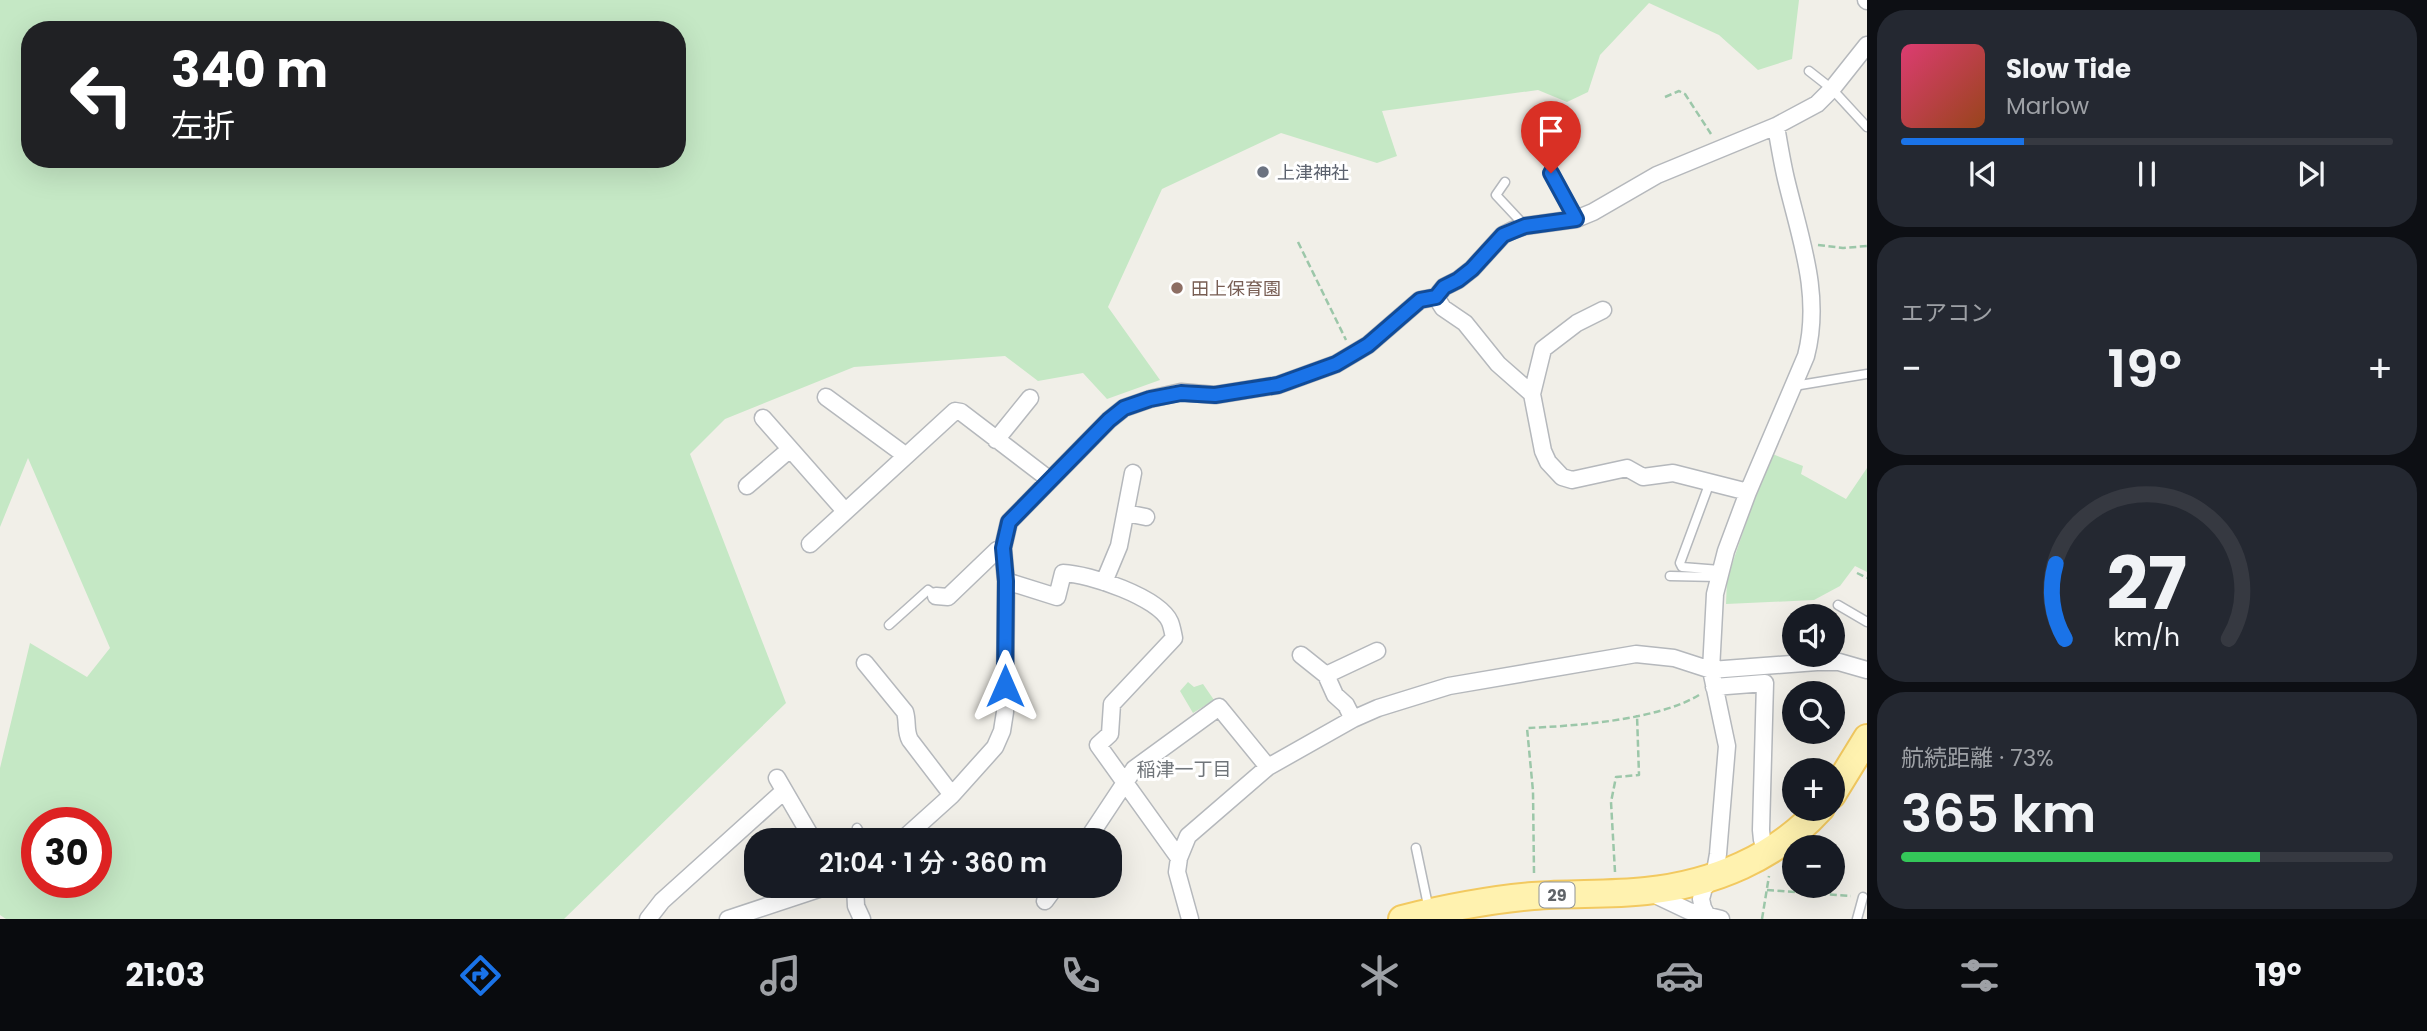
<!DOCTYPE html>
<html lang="ja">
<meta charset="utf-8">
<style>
body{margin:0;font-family:Poppins,"Noto Sans JP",sans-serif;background:#242831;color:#f1f3f6;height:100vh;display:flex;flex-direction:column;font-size:26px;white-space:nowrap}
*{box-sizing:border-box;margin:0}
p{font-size:23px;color:#9ea1a6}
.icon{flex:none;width:38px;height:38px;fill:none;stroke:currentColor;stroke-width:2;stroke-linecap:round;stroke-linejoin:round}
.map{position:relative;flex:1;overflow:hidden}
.details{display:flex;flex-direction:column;gap:10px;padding:10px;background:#0d0f14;width:560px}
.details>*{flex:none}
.top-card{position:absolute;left:21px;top:21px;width:665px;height:147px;border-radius:28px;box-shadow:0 7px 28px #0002;background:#202124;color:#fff;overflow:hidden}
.controls{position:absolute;left:1782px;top:604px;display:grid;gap:14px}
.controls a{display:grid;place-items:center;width:63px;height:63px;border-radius:50%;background:#171b24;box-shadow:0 7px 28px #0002;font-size:35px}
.speed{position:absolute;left:21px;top:807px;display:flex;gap:14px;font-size:35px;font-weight:700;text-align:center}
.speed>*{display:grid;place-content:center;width:91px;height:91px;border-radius:50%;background:#171b24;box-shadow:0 7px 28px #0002;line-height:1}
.speed .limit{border:10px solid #d22;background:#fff;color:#111}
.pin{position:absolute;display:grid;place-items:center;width:60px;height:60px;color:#fff;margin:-72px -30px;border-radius:50% 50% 50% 0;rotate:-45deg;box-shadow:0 0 7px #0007}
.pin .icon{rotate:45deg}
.me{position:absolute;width:77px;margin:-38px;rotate:0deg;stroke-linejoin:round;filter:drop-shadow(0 0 5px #0008)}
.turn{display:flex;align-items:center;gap:24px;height:147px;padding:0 35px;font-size:32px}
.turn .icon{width:91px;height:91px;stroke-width:2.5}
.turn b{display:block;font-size:49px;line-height:60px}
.big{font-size:52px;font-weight:600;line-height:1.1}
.details .tile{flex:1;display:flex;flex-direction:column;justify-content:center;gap:10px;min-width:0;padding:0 24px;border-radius:28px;background:#242831}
.details .dial{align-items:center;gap:0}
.dial svg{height:182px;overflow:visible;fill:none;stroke:#363941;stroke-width:7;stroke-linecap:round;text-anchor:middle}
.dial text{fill:#f1f3f6;stroke:none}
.song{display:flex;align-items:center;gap:21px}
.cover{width:84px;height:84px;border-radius:10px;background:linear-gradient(135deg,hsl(340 70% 55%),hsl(20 70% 35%))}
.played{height:7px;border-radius:4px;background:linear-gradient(90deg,#1a73e8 25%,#363941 25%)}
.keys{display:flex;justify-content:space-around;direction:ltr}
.heat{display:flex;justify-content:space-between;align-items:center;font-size:38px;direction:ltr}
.charge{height:10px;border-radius:5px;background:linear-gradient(90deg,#34c759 73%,#363941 0)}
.trip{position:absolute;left:744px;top:828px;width:378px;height:70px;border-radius:28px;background:#171b24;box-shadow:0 7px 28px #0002;font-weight:600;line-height:70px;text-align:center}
.dock{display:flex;height:112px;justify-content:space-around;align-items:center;background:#090b0e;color:#9ea1a6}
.dock .icon{width:49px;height:49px}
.dock .on{color:#1a73e8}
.dock b{font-size:32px;color:#f1f3f6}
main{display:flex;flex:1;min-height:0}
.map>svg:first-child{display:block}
</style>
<main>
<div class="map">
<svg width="1867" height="919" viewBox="0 0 1867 919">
<rect width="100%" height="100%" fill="#f1efe8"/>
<path fill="#c5e8c5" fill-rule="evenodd" d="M0 0H1799L1792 59 1758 70 1719 35 1649 3 1600 55 1588 92 1567 102 1538 90 1382 111 1397 156 1377 163 1281 133 1162 189 1108 307 1160 380 1107 399 1083 373 1038 381 1005 356 854 367 725 419 690 454 786 703 564 919H6L0 915V768L30 643 87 677 110 648 28 458 0 527ZM30 30H677V159H30ZM37 822H96V882H37Z
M1770 453 1803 466 1801 474 1846 499 1867 468V572L1855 566 1840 586 1814 600 1726 604 1727 579Z
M1188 682 1194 687 1203 684 1214 700 1193 713 1180 691Z"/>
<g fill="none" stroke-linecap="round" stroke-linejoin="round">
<g stroke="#b5b8bc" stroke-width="11">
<path id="service" d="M1809 71 1832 89 1867 127
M1551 173 1576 219
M1505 182 1496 195 1525 226
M1794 386 1867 374
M1710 482 1680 563 1682 567 1720 570
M1670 576 1719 577
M1838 605 1867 622
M889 625 928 590 936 596
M857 828 864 840
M1416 848 1429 910
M1857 919 1863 897"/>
</g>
<g stroke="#b5b8bc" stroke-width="19">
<path id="minor" d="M1866 0 1867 1
M1436 297 1443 308 1465 323 1498 364 1532 394 1543 451 1548 462 1562 477 1572 480 1627 468 1643 477 1673 473 1748 492
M1532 394 1543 349 1577 323 1603 310
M826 397 905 455
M763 418 845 511
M996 440 1030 398
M747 486 789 450
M1126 513 1146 517
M810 544 955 411 961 412 1050 480
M1006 581 1057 597 1063 573C1089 574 1159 597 1170 622 1172 627 1173 633 1174 638L1112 704 1110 734 1098 745 1179 858
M1104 582 1119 546 1133 473
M936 596 948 597 997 550 1003 548
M1301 655 1326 675 1335 695 1346 705 1353 719
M865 663 905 712C908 722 905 731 910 740L952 795
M1326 675 1377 651
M1714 687 1765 683 1761 830 1762 840
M777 778 813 840
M902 840 952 795 995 747 1002 731 1005 712 1006 581 1003 548 1009 522 1109 420 1124 408 1150 399 1181 392 1215 395 1278 385 1336 364 1368 345 1420 300 1436 297 1444 287 1458 280 1472 269 1503 235 1513 230 1525 226 1576 219 1593 212 1657 175 1776 126 1817 104 1832 89 1867 45
M1087 840 1134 769 1219 707 1268 767
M855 886 856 906 862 919
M1649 892 1689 911 1721 919
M1045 901 1056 886
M1708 917 1703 908 1701 899 1704 888 1714 877 1718 854 1727 746 1711 670 1715 594 1726 551 1748 492 1806 356C1822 295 1800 238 1786 179 1782 162 1779 144 1776 126
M648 919 662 901 784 791
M728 919 828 886
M1190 919 1177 872 1179 858 1188 836 1268 767 1353 719 1378 708 1449 686 1636 654 1674 658 1711 670 1817 662H1839L1867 670"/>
</g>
<g stroke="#f2c960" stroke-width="30">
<path id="primary" d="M1832 795 1867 738
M1402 919C1446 908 1488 900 1533 896 1571 893 1609 895 1646 891 1713 884 1776 858 1821 808"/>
</g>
<path stroke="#9cc7a9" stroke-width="2.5" stroke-dasharray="7 3.5" stroke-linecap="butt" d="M1665 97 1679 91 1685 94 1711 134
M1298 242 1346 340
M1818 245 1843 248 1867 246
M1857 573 1867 578
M1615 872 1611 802 1616 777 1639 775 1637 715
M1534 873 1533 791 1527 728C1575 726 1658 720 1699 695
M1767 890 1851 896
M1762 919 1769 876"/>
<use href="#service" stroke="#fff" stroke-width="8"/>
<use href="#minor" stroke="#fff" stroke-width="16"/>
<use href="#primary" stroke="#fff2af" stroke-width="26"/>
</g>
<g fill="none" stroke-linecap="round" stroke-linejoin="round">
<g stroke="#114b97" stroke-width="18">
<path id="route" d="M1005 686 1006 581 1003 548 1009 522 1109 420 1124 408 1150 399 1181 393 1215 395 1278 385 1336 364 1368 345 1420 300 1436 297 1444 287 1458 280 1472 269 1503 235 1525 226 1576 219 1551 173"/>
</g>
<use href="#route" stroke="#1a73e8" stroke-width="12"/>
</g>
<circle fill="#6b7280" stroke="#fff" stroke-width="2.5" cx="1263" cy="172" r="7"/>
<circle fill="#8d6e63" stroke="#fff" stroke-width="2.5" cx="1177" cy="288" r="7"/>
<g text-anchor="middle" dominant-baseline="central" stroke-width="6" stroke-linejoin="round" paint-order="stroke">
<rect fill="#fff" stroke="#8f9295" stroke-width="2" x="1539.5" y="882.5" width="35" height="25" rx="5"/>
<g font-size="16" font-weight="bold" fill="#5f6368">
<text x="1557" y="895">29</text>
</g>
<g font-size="18" fill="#5b616d" stroke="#fff" text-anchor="start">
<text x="1277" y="172">上津神社</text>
</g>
<g font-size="18" fill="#785e54" stroke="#fff" text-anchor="start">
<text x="1191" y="288">田上保育園</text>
</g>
<g font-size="19" fill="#70757a" stroke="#fff">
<text x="1184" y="769">稲津一丁目</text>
</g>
</g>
</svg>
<div class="controls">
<a><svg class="icon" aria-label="sound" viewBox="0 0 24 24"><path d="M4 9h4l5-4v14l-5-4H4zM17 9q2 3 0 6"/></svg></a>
<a><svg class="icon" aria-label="search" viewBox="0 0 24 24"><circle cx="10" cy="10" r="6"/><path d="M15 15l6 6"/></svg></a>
<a>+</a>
<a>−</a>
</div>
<div class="speed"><div class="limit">30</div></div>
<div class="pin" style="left:1551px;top:173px;background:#d93025"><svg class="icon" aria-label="arrive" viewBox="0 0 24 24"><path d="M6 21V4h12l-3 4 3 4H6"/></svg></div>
<svg class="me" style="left:1005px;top:686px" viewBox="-20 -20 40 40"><path d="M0-17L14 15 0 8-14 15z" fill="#1a73e8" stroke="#fff" stroke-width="4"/></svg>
<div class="trip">21:04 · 1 分 · 360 m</div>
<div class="top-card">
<div class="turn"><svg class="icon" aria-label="left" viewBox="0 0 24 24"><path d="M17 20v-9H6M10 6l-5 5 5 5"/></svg><div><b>340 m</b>左折</div></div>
</div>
</div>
<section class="details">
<div class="tile">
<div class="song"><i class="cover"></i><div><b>Slow Tide</b><p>Marlow</p></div></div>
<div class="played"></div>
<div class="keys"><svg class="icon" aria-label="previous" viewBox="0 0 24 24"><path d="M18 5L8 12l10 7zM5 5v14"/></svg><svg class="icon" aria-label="pause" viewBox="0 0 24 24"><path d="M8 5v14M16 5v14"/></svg><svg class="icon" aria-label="next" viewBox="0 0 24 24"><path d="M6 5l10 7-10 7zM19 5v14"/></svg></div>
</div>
<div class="tile"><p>エアコン</p>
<div class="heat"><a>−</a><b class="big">19°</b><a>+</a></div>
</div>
<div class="tile dial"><svg viewBox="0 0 100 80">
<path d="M14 69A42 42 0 1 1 86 69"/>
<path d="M14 69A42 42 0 0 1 10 36" stroke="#1a73e8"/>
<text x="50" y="56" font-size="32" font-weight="700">27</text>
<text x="50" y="72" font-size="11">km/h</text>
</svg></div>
<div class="tile"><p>航続距離 · 73%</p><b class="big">365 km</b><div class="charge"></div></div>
</section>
</main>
<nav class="dock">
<b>21:03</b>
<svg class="icon on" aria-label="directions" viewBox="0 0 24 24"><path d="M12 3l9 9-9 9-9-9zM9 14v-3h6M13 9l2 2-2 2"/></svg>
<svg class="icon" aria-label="music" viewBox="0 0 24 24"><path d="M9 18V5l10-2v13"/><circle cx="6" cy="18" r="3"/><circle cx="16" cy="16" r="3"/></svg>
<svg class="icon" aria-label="phone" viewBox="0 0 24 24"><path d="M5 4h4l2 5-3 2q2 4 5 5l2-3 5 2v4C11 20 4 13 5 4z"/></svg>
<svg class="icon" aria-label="climate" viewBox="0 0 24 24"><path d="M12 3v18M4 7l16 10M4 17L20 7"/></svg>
<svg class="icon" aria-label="car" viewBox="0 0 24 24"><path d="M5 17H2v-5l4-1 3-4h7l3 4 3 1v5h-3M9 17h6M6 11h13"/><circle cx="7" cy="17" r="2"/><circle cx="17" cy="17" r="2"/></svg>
<svg class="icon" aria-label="filters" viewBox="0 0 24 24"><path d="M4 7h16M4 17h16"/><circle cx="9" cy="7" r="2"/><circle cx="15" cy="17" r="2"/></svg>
<b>19°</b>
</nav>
